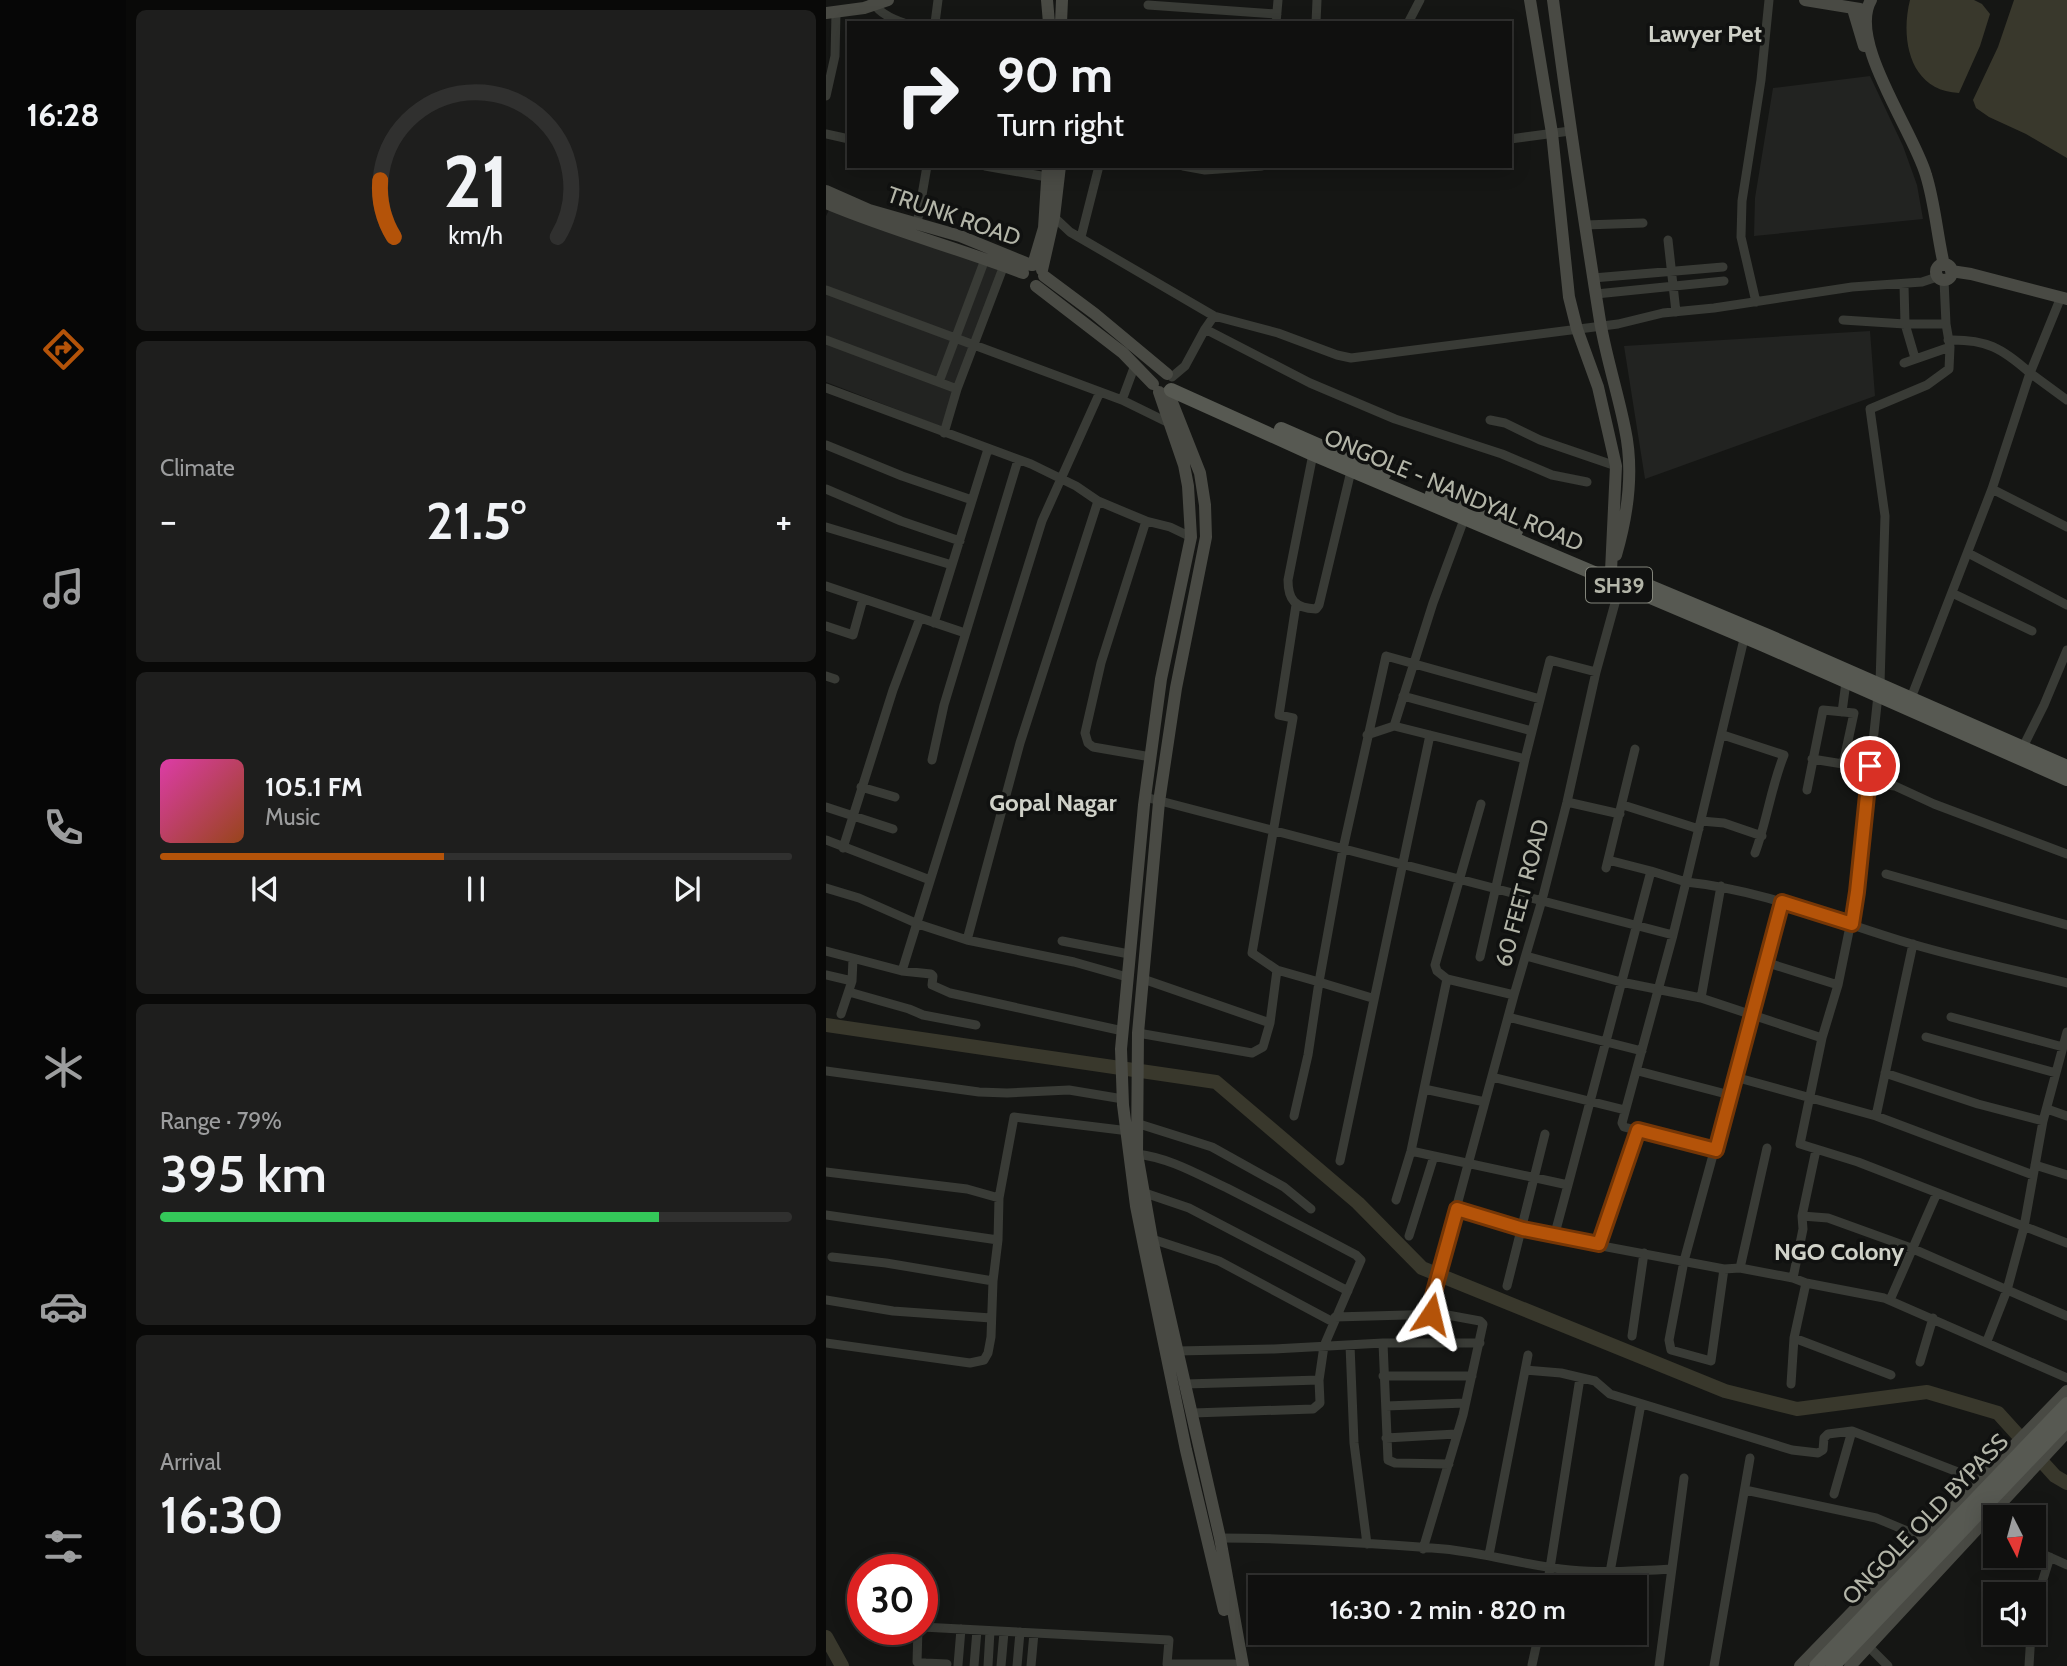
<!DOCTYPE html>
<meta charset="utf-8">
<style>
body{margin:0;font-family:Cabin,sans-serif;background:#1e1e1d;color:#f1f3f6;height:100vh;display:flex;flex-direction:column;font-size:26px;white-space:nowrap}
*{box-sizing:border-box;margin:0}
p{font-size:23px;color:#9c9d9e}
.icon{flex:none;width:38px;height:38px;fill:none;stroke:currentColor;stroke-width:2;stroke-linecap:round;stroke-linejoin:round}
.map{position:relative;flex:1;overflow:hidden}
.sheet{display:flex;flex-direction:column;gap:10px;padding:10px;background:#090908;width:700px}
.sheet>*{flex:none}
.guide{position:absolute;left:21px;top:21px;width:665px;height:147px;border-radius:0px;box-shadow:0 4px 18px #0003,0 0 0 2px #30302f;background:#10100f;color:#f1f3f6;overflow:hidden}
.needle{width:46px;rotate:174deg}
.tools{position:absolute;left:1157px;top:1505px;display:grid;gap:14px}
.tools a{display:grid;place-items:center;width:63px;height:63px;border-radius:0px;background:#10100f;box-shadow:0 4px 18px #0003,0 0 0 2px #30302f;font-size:35px}
.speed{position:absolute;left:21px;top:1554px;display:flex;gap:14px;font-size:35px;font-weight:700;text-align:center}
.speed>*{display:grid;place-content:center;width:91px;height:91px;border-radius:50%;background:#10100f;box-shadow:0 4px 18px #0003,0 0 0 2px #30302f;line-height:1}
.speed .limit{border:10px solid #d22;background:#fff;color:#111}
.pin{position:absolute;display:grid;place-items:center;width:60px;height:60px;color:#fff;margin:-30px;border:4px solid #fff;border-radius:50%;box-shadow:0 2px 7px #0007}
.me{position:absolute;width:77px;margin:-38px;rotate:10deg;stroke-linejoin:round;filter:drop-shadow(0 0 5px #0008)}
.turn{display:flex;align-items:center;gap:24px;height:147px;padding:0 35px;font-size:32px}
.turn .icon{width:91px;height:91px;stroke-width:2.5}
.turn b{display:block;font-size:49px;line-height:60px}
.big{font-size:52px;font-weight:600;line-height:1.1}
.sheet .card{flex:1;display:flex;flex-direction:column;justify-content:center;gap:10px;min-width:0;padding:0 24px;border-radius:10px;background:#1e1e1d}
.sheet .dial{align-items:center;gap:0}
.dial svg{height:182px;overflow:visible;fill:none;stroke:#30302f;stroke-width:7;stroke-linecap:round;text-anchor:middle}
.dial text{fill:#f1f3f6;stroke:none}
.song{display:flex;align-items:center;gap:21px}
.cover{width:84px;height:84px;border-radius:10px;background:linear-gradient(135deg,hsl(320 70% 55%),hsl(20 70% 35%))}
.played{height:7px;border-radius:4px;background:linear-gradient(90deg,#b45309 45%,#30302f 45%)}
.keys{display:flex;justify-content:space-around;direction:ltr}
.heat{display:flex;justify-content:space-between;align-items:center;font-size:38px;direction:ltr}
.charge{height:10px;border-radius:5px;background:linear-gradient(90deg,#34c759 79%,#30302f 0)}
.trip{position:absolute;left:422px;top:1575px;width:399px;height:70px;border-radius:0px;background:#10100f;box-shadow:0 4px 18px #0003,0 0 0 2px #30302f;font-weight:600;line-height:70px;text-align:center}
main{display:flex;flex:1;min-height:0}
.dock{display:flex;flex-direction:column;width:126px;justify-content:space-around;align-items:center;background:#060606;color:#9c9d9e}
.dock .icon{width:49px;height:49px}
.dock .current{color:#b45309}
.dock b{font-size:32px;color:#f1f3f6}
.map>svg:first-child{display:block}
</style>
<main>
<nav class="dock">
<b>16:28</b>
<svg class="icon current" aria-label="directions" viewBox="0 0 24 24"><path d="M12 3l9 9-9 9-9-9zM9 14v-3h6M13 9l2 2-2 2"/></svg>
<svg class="icon" aria-label="music" viewBox="0 0 24 24"><path d="M9 18V5l10-2v13"/><circle cx="6" cy="18" r="3"/><circle cx="16" cy="16" r="3"/></svg>
<svg class="icon" aria-label="phone" viewBox="0 0 24 24"><path d="M5 4h4l2 5-3 2q2 4 5 5l2-3 5 2v4C11 20 4 13 5 4z"/></svg>
<svg class="icon" aria-label="climate" viewBox="0 0 24 24"><path d="M12 3v18M4 7l16 10M4 17L20 7"/></svg>
<svg class="icon" aria-label="car" viewBox="0 0 24 24"><path d="M5 17H2v-5l4-1 3-4h7l3 4 3 1v5h-3M9 17h6M6 11h13"/><circle cx="7" cy="17" r="2"/><circle cx="17" cy="17" r="2"/></svg>
<svg class="icon" aria-label="filters" viewBox="0 0 24 24"><path d="M4 7h16M4 17h16"/><circle cx="9" cy="7" r="2"/><circle cx="15" cy="17" r="2"/></svg>
</nav>
<section class="sheet">
<div class="card dial"><svg viewBox="0 0 100 80">
<path d="M14 69A42 42 0 1 1 86 69"/>
<path d="M14 69A42 42 0 0 1 8 44" stroke="#b45309"/>
<text x="50" y="56" font-size="32" font-weight="700">21</text>
<text x="50" y="72" font-size="11">km/h</text>
</svg></div>
<div class="card"><p>Climate</p>
<div class="heat"><a>−</a><b class="big">21.5°</b><a>+</a></div>
</div>
<div class="card">
<div class="song"><i class="cover"></i><div><b>105.1 FM</b><p>Music</p></div></div>
<div class="played"></div>
<div class="keys"><svg class="icon" aria-label="previous" viewBox="0 0 24 24"><path d="M18 5L8 12l10 7zM5 5v14"/></svg><svg class="icon" aria-label="pause" viewBox="0 0 24 24"><path d="M8 5v14M16 5v14"/></svg><svg class="icon" aria-label="next" viewBox="0 0 24 24"><path d="M6 5l10 7-10 7zM19 5v14"/></svg></div>
</div>
<div class="card"><p>Range · 79%</p><b class="big">395 km</b><div class="charge"></div></div>
<div class="card"><p>Arrival</p><b class="big">16:30</b></div>
</section>
<div class="map">
<svg width="1241" height="1666" viewBox="0 0 1241 1666">
<rect width="100%" height="100%" fill="#151614"/>
<path fill="#222321" d="M1044 76 1077 146 1091 185 1097 219 928 236 929 198 947 88Z
M4 208 173 267 116 427 0 382V216Z
M1044 331 1049 396 819 479 798 346Z"/>
<path fill="#39382c" d="M1084 0H1148L1156 4 1164 14 1154 46 1133 93C1084 91 1074 40 1084 0Z
M1188 0H1241V158L1200 134 1163 117 1150 108 1147 100 1172 47Z"/>
<g fill="none" stroke-linecap="round" stroke-linejoin="round">
<path stroke="#39382c" stroke-width="14" d="M0 1025 390 1082 532 1203 596 1268 899 1391 971 1409 1101 1392 1172 1413 1229 1476 1241 1483
M0 1637 16 1666"/>
<path stroke="#393b36" stroke-width="9" d="M46 0C51 12 66 19 78 23
M322 5 451 14
M109 23 112 0
M450 23 452 0
M490 23 491 0
M582 23 594 0
M0 96 9 56 10 13
M0 134 23 139
M684 139 744 131
M159 166 221 177
M357 166 379 170 436 166
M223 216 228 217 244 232 388 316 452 333 511 355 525 358 792 324 837 313 888 308 1026 287 1096 282 1111 277
M91 224 101 166
M759 225 817 223
M255 237 273 166
M842 240 850 312
M767 278 897 267
M1078 285 1079 324 1089 358
M0 290 296 400 343 423
M770 294 898 281
M1235 297 1204 373 1241 400
M930 302 915 237 916 201 935 80 943 0
M388 316 379 329 484 383 569 419 676 454 726 475 761 482
M1017 320 1079 324H1120
M0 340 131 389
M1078 363 1124 347
M346 377 359 366 379 329
M113 382 158 262
M0 388 205 464 250 486 272 501 320 521 344 527 365 537
M296 400 309 365
M664 420 679 423 714 440 790 466
M118 433 131 389 180 260
M0 445 76 476 146 500
M487 454 462 580C462 600 469 608 490 609L493 605 525 471
M0 489 75 521 134 541
M1166 489 1241 527
M320 521 275 663 259 733 262 743 267 747 325 757
M0 527 126 565
M1142 553 1241 605
M0 586 139 633
M1126 593 1206 631
M108 623 162 449
M0 626 27 635 37 599
M0 676 9 679
M1054 684 1059 516 1044 409 1101 385 1123 369 1124 347 1120 324 1118 280
M1052 695 1031 892 1012 985 996 1038 974 1144 1032 1162 1241 1243
M577 696 706 731
M1085 698 1166 489 1204 373C1176 348 1160 339 1122 340
M1016 712 1020 682
M541 735 568 726
M604 735 568 726 607 603 640 514
M897 735 958 755C945 787 941 821 929 853
M1196 749 1218 705 1241 650
M106 760 118 705 192 460
M1042 783 1069 786 1108 804 1241 854
M35 787 69 797
M981 790 997 710 1028 713 1017 764 986 759
M319 797 847 935 860 882C938 890 1011 922 1086 944 1137 959 1189 970 1241 983
M741 802 794 814
M797 805 873 829
M0 807 67 829
M875 821 898 823 936 836
M0 840 104 880
M17 848 67 690 94 618
M782 860 825 871
M780 868 809 749
M1060 874 1241 925
M0 888 33 898 92 924 141 940 248 962 301 977
M847 935 796 1123 798 1127 889 1150
M141 940 194 743 272 501
M236 941 303 954
M0 951 76 971 105 974 107 976 106 985 124 993 297 1031
M700 956 795 982 875 998 996 1038
M654 957 699 759
M939 962 1012 985
M451 970 493 982 482 1055 468 1116
M76 971 216 521 274 392
M0 975 26 981
M317 979 444 1023 451 970 426 953 467 718 453 715 470 605
M621 979 611 971 609 965 655 804
M23 992 83 1009 97 1015 150 1025
M546 998 493 982 517 849 560 656 714 699
M875 998 895 886
M15 1014 26 981 27 959
M682 1017 816 1051
M1125 1017 1237 1047
M312 1033 426 1053 437 1047 444 1023
M1100 1037 1230 1073
M0 1071 153 1092 181 1093 243 1090 297 1099
M812 1071 904 1095
M1059 1073 1152 1104 1217 1121
M666 1077 799 1110
M909 1077 1050 1116 1207 1175
M598 1089 621 979 688 995
M1221 1109 1241 1116
M1050 1116 1087 944
M310 1123 386 1147 458 1187 485 1209
M585 1151 742 1185 825 871 860 882 918 639
M311 1154C344 1158 371 1174 401 1188 444 1210 487 1232 530 1255L535 1260 498 1346 493 1380 494 1403 487 1409 367 1413
M514 1161 604 735 699 759 724 660 770 672
M1209 1165 1241 1175
M0 1172 141 1189 173 1198
M316 1192 363 1208 522 1291
M570 1200 585 1151 598 1089 659 1102
M631 1209 728 1237 898 1269 914 1268 967 1278 980 1283 1058 1298 1241 1378
M0 1215 172 1240
M976 1216 1002 1218 1085 1248 1241 1316
M583 1236 608 1156
M728 1237 742 1185
M326 1239 393 1261 507 1322
M773 1244 812 1130
M6 1257 60 1263 167 1281
M914 1268 941 1148
M898 1269 885 1361 845 1350 843 1340 858 1261 956 903
M967 1278 977 1229 976 1216 990 1150
M681 1286 719 1134
M0 1300 67 1311 165 1318
M1064 1300 1111 1193
M605 1314 615 1264 688 995 716 900 741 802 770 672 794 585
M509 1317 616 1314 654 1321 657 1324 637 1415 597 1549
M806 1336 818 1253
M968 1338 1065 1375
M1161 1341 1181 1290 1198 1227 1217 1121 1241 1032
M0 1343 144 1363 158 1360 162 1353 165 1337 167 1281 172 1240 173 1198 188 1117 303 1131
M557 1343 562 1460 569 1463 623 1464
M524 1345 528 1443 541 1544
M351 1351 448 1349 557 1343H654
M1094 1362 1107 1318
M699 1370 735 1373 769 1381 784 1394 966 1450 992 1453 997 1450 998 1438 1002 1434 1026 1431 1155 1481
M557 1376H646
M359 1384 493 1380
M965 1384 968 1338 980 1283
M560 1406 639 1403
M560 1438 630 1434
M919 1490 1050 1518 1098 1538
M1008 1494 1026 1431
M1155 1526 1169 1532
M394 1538C468 1538 543 1543 618 1549 660 1553 702 1566 744 1570 778 1573 812 1571 846 1569
M1208 1550 1241 1565
M663 1555 702 1355
M784 1572 815 1404
M721 1587 754 1378
M1208 1608 1224 1557
M96 1627 343 1640 341 1664H408
M92 1629 91 1662 99 1663V1666
M1039 1643 1062 1666
M99 1663 121 1664
M132 1665 135 1629
M706 1665 713 1633
M148 1666 151 1630
M162 1666 164 1631
M175 1666 178 1632
M191 1666 194 1632
M205 1666 208 1633
M833 1666 858 1478
M888 1666 924 1458
M1203 1666 1205 1633"/>
<path stroke="#494a44" stroke-width="12" d="M221 0 223 23
M704 0 726 133 743 297 751 329 772 387 790 466 785 571
M727 0C741 107 757 214 774 321 780 357 792 393 799 429 808 471 802 514 790 555
M979 0 1034 9
M1045 0C1021 41 1088 132 1100 175 1109 204 1111 235 1118 265
M1027 9 1038 46
M0 13 38 8 62 0
M235 23 236 0
M0 191 43 210 134 236 205 265
M0 203C64 230 132 248 197 273
M1110 272a8 8 0 1 1 16 0a8 8 0 1 1-16 0Z
M207 265 218 228 222 166
M216 270 228 217 234 166
M1125 271 1145 274 1241 299
M218 276 269 314 341 374
M210 286 297 353 327 384
M333 392 358 465 362 486 365 537 335 679 318 805 295 1049 297 1105 310 1206 318 1246 360 1450 398 1610
M342 392 374 473 379 505 380 537 350 688 333 802 312 1033 311 1154 326 1239 394 1538 417 1666
M974 1666 1241 1391
M1024 1666 1241 1432"/>
<path stroke="#575952" stroke-width="14" d="M345 390 487 454 938 645 1241 779
M455 429 558 474
M606 494 690 531
M796 575 942 636 1241 767
M990 1666 1241 1404
M1007 1666 1241 1420"/>
</g>
<g fill="none" stroke-linecap="round" stroke-linejoin="round">
<g stroke="#753606" stroke-width="18">
<path id="route" d="M605 1314 608 1292 631 1209 697 1229 773 1244 812 1130 890 1150 956 902 1026 924 1031 892 1044 766"/>
</g>
<use href="#route" stroke="#b45309" stroke-width="12"/>
</g>
<g text-anchor="middle" dominant-baseline="central" stroke-width="7" stroke-linejoin="round" paint-order="stroke">
<rect fill="#101110" stroke="#82847a" stroke-width="2" x="760" y="567.5" width="66" height="35" rx="5"/>
<g font-size="21" font-weight="bold" fill="#b3b5a8">
<text x="793" y="585">SH39</text>
</g>
<g font-size="23" fill="#b3b5a8" stroke="#101110">
<text transform="translate(128 216) rotate(19)">TRUNK ROAD</text>
<text transform="translate(628 490) rotate(23)">ONGOLE - NANDYAL ROAD</text>
<text transform="translate(696 893) rotate(-75)">60 FEET ROAD</text>
<text transform="translate(1099 1519) rotate(-46)">ONGOLE OLD BYPASS</text>
</g>
<g font-size="24" font-weight="bold" fill="#cfd1c8" stroke="#101110">
<text x="879" y="33">Lawyer Pet</text>
<text x="227" y="802">Gopal Nagar</text>
<text x="1013" y="1251">NGO Colony</text>
</g>
</g>
</svg>
<div class="tools">
<a><svg class="needle" viewBox="-14 -14 28 28"><path d="M0-13l5 13h-10z" fill="#e53935"/><path d="M0 13l5-13h-10z" fill="#9c9d9e"/></svg></a>
<a><svg class="icon" aria-label="sound" viewBox="0 0 24 24"><path d="M4 9h4l5-4v14l-5-4H4zM17 9q2 3 0 6"/></svg></a>
</div>
<div class="speed"><div class="limit">30</div></div>
<div class="pin" style="left:1044px;top:766px;background:#d93025"><svg class="icon" aria-label="arrive" viewBox="0 0 24 24"><path d="M6 21V4h12l-3 4 3 4H6"/></svg></div>
<svg class="me" style="left:605px;top:1314px" viewBox="-20 -20 40 40"><path d="M0-17L14 15 0 8-14 15z" fill="#b45309" stroke="#fff" stroke-width="4"/></svg>
<div class="trip">16:30 · 2 min · 820 m</div>
<div class="guide">
<div class="turn"><svg class="icon" aria-label="right" viewBox="0 0 24 24"><path d="M7 20v-9h11M14 6l5 5-5 5"/></svg><div><b>90 m</b>Turn right</div></div>
</div>
</div>
</main>
